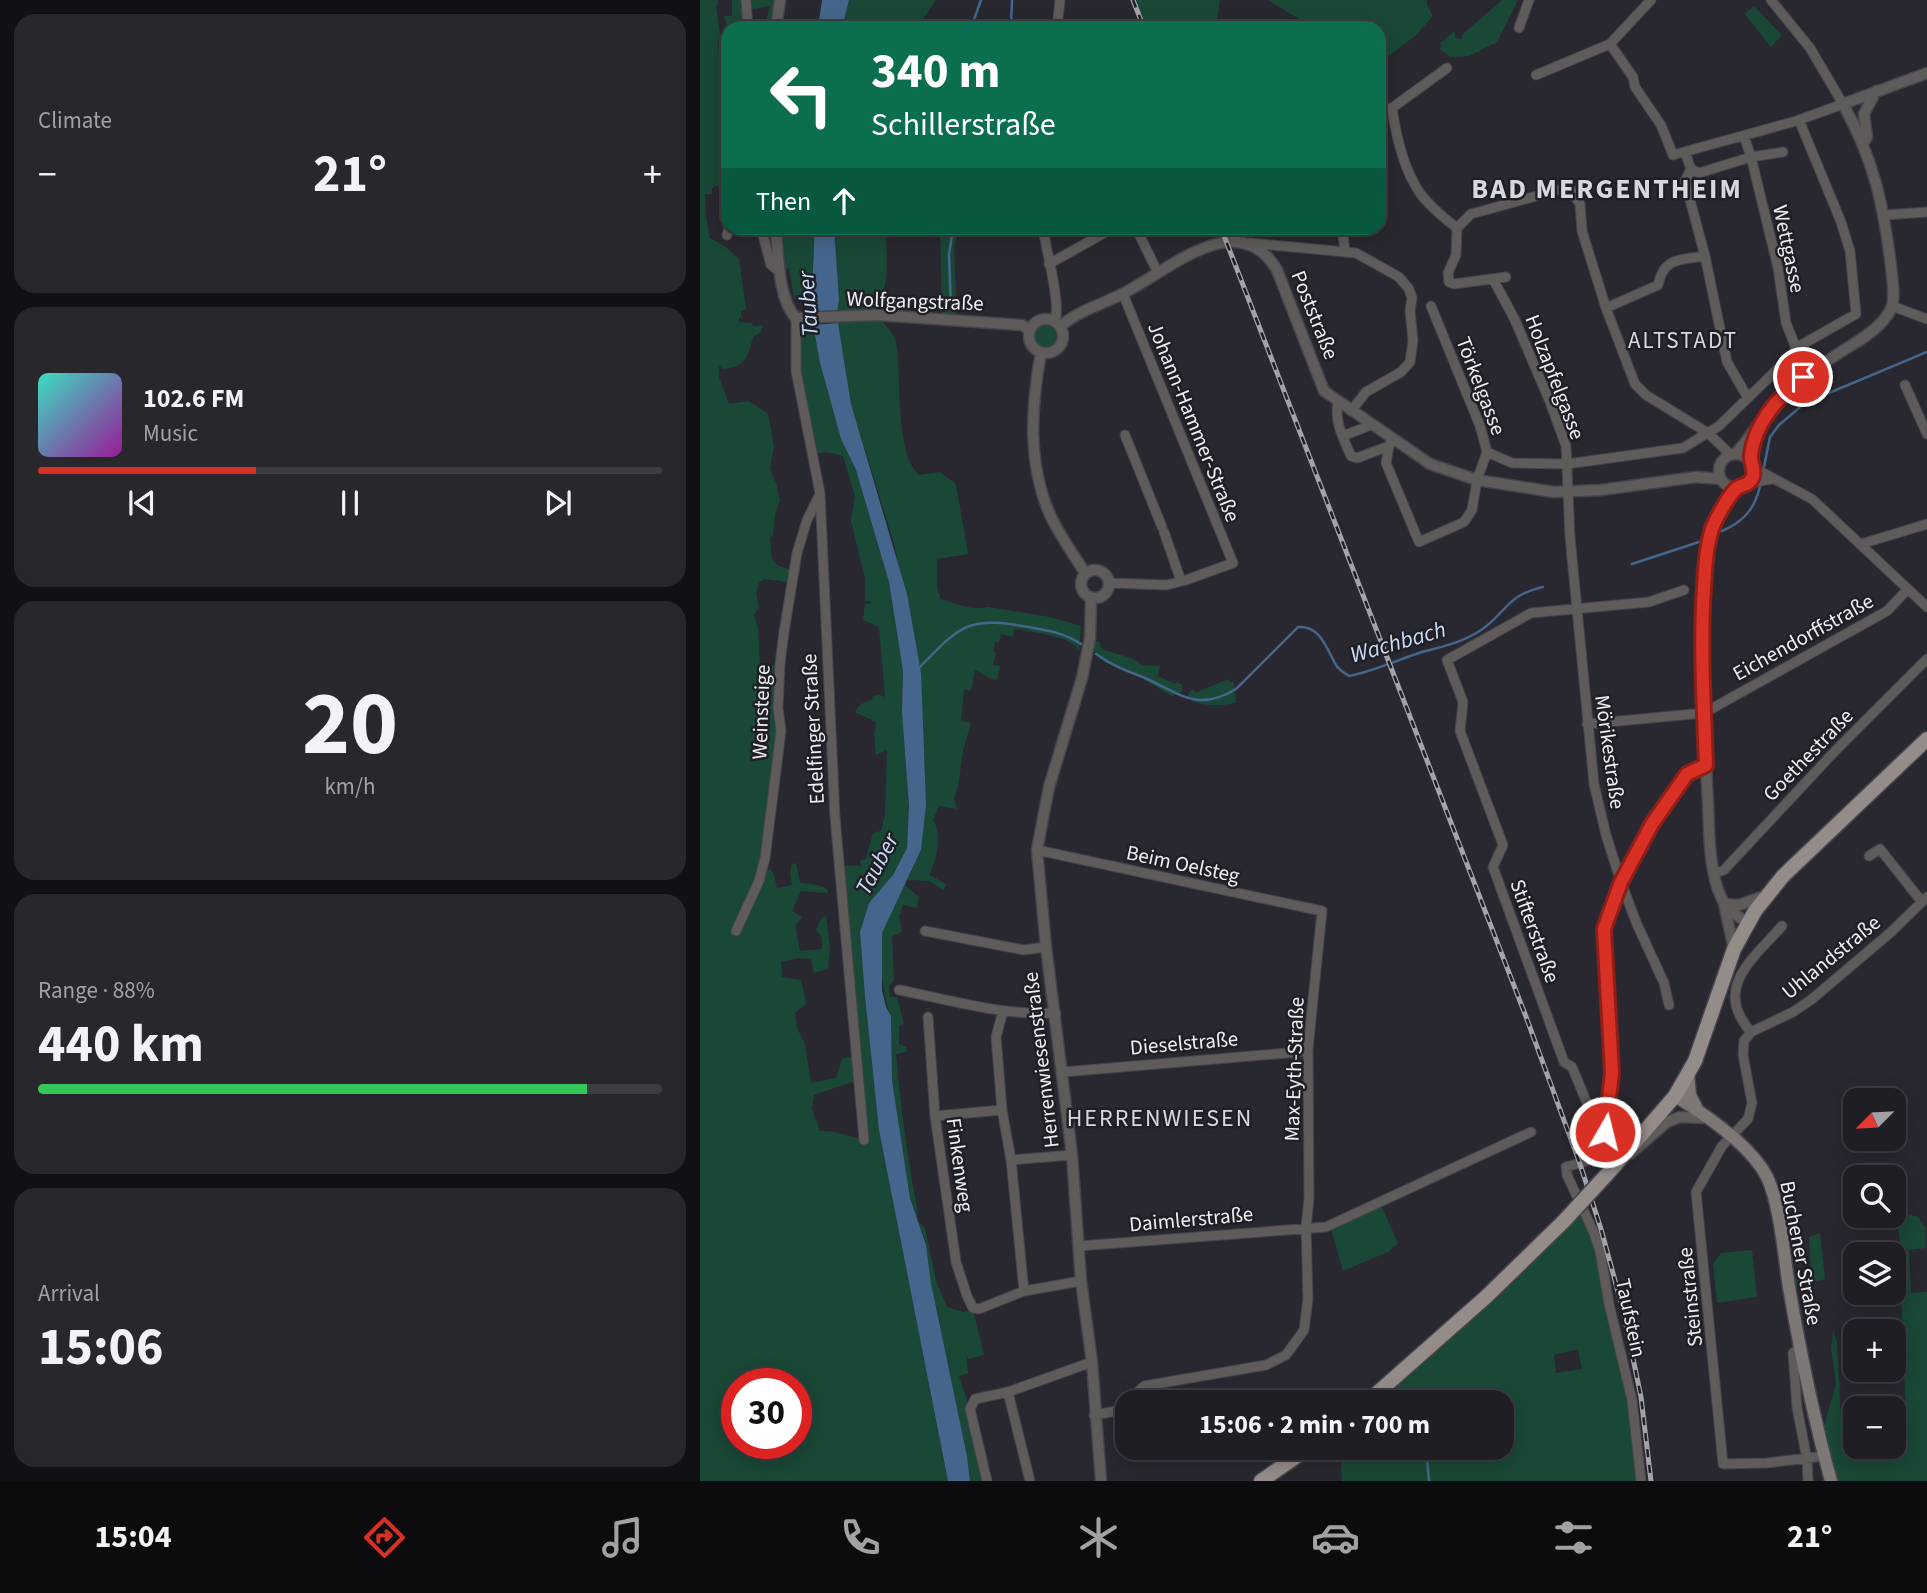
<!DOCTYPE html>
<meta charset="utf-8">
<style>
body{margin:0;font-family:"Source Sans 3",sans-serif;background:#27272c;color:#f1f3f6;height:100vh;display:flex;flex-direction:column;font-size:26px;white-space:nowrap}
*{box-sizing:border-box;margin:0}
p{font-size:23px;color:#a1a2a6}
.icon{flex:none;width:38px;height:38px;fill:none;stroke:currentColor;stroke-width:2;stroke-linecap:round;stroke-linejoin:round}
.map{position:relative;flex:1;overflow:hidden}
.panel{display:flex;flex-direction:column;gap:14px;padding:14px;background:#111014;width:700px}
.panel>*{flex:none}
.hud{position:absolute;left:21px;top:21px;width:665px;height:214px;border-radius:21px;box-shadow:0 4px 18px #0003,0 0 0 2px #3c3c41;background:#0b6e4f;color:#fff;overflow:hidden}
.needle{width:46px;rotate:246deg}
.fabs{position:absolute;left:1143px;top:1088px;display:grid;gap:14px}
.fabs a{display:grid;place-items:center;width:63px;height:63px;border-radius:14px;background:#1f1e24;box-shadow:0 4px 18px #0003,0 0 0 2px #3c3c41;font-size:35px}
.speed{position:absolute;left:21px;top:1368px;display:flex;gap:14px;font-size:35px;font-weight:700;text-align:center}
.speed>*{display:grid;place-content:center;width:91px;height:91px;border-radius:50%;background:#1f1e24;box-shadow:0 4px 18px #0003,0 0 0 2px #3c3c41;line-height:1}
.speed .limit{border:10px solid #d22;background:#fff;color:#111}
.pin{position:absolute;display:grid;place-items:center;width:60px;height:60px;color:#fff;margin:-30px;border:4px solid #fff;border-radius:50%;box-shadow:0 2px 7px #0007}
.me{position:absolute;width:77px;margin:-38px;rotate:8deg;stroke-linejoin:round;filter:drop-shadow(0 0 5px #0008)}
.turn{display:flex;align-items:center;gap:24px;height:147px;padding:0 35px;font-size:32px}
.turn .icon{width:91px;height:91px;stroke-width:2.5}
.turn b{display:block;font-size:49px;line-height:60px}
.then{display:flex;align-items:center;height:66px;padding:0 35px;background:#0003;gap:14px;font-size:26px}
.big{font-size:52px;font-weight:700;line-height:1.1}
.panel .card{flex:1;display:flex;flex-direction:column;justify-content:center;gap:10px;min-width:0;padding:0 24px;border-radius:21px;background:#27272c}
.panel .dial{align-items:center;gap:0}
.dial b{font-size:91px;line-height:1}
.song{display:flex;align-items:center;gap:21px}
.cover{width:84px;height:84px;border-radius:10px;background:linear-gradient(135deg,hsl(170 70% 55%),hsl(300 70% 35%))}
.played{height:7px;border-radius:4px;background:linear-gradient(90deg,#d93025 35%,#3c3c41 35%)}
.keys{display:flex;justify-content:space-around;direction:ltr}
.heat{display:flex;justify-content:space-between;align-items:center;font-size:38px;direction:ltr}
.charge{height:10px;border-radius:5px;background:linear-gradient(90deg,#34c759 88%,#3c3c41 0)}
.trip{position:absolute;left:415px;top:1390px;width:399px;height:70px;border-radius:21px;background:#1f1e24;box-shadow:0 4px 18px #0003,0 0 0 2px #3c3c41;font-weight:700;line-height:70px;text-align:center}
.menu{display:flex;height:112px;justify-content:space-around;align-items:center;background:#0c0c0e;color:#a1a2a6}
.menu .icon{width:49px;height:49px}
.menu .on{color:#d93025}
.menu b{font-size:32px;color:#f1f3f6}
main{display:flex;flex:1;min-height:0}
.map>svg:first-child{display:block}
</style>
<main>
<section class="panel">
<div class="card"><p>Climate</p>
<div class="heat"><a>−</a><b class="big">21°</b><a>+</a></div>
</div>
<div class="card">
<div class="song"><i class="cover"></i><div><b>102.6 FM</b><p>Music</p></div></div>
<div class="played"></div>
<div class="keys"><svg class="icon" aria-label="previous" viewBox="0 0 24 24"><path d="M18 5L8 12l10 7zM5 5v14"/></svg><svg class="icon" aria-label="pause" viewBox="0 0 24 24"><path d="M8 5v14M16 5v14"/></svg><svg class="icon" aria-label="next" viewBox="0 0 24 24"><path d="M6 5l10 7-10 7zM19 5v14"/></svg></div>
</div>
<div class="card dial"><b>20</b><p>km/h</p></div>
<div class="card"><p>Range · 88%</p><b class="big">440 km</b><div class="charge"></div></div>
<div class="card"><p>Arrival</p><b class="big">15:06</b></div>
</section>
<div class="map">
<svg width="1227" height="1481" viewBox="0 0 1227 1481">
<rect width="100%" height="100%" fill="#292830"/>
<path fill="#1a4836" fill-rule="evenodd" d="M0 0H18V5L16 6 21 40 18 41 19 55 27 56 28 51V185L25 188 16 186 12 188V194H5L6 217 10 238 26 247 39 259 46 309 41 311 42 318H39V322L52 323 53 326 63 325 61 332 53 337C47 359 47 365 24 369L19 366V377L29 404 49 401 68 414 74 446 70 469 76 483 80 501 75 514 73 535 70 538C72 563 70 564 94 571L93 583 65 579 59 583 56 594 59 606 54 615 58 628 60 667 80 664 81 731 62 875 70 869 74 874 77 888 92 885 90 872 92 864 96 863 100 883 118 885 127 889 128 893 101 891 92 911 102 917 95 926 100 951 122 949V938L116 930 121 919 126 915 130 948 128 969 114 973 111 959 98 958 81 962 82 977 101 980 106 1004 95 1013 97 1028 105 1044 111 1083 136 1078 142 1059 156 1055 139 865 161 866 160 861 166 859 173 833 181 831 185 815 187 750 176 755 174 734 176 722 155 712C159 703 164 703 172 700L173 696 179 695 185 697 179 627 163 620 165 604H171V601H165V578L151 521 155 496 143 456 127 452 113 454 96 371V318H102V325H113L120 363 141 439 156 470 189 582 203 671 202 713 209 806 207 848 193 875 169 903 160 932 165 997 179 1130 248 1481H0ZM158 1080 164 1140 135 1132 120 1131 112 1108 114 1095ZM37 1384H96V1444H37Z
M32 0H80L83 13V28H64L70 6 49 10 48 28 27 27 24 16H32Z
M149 0H236L217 28H142Z
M433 0H520L516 28H444Z
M568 0H727V5L733 16 715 36 679 63V28H614Z
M802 0H818L797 42 769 56 751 57 739 49 742 46 739 44 755 31V38L761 39 763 34Z
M1054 6 1082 35 1071 47 1045 14Z
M61 228H114C115 256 111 284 111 313L105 288 100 295V301L94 298 89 268 80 272Z
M134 228H185C186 244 188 261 186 278 185 291 178 301 177 315 183 323 194 333 196 342 202 375 194 452 219 475L240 472 256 484 268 554 237 559V589L241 599C256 604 272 611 288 607L350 617 381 626 379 650C368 635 332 632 314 629L313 637 301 634 299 642H295L293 652 296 653 293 665 300 666 297 680C288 679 283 673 275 670L271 691 264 689 261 721 271 723 263 751 258 787 254 798 257 809 239 806 233 820C243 835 237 859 229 875L246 884 244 890 228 881 208 880 221 850V673L194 544 151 404 138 323Z
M240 228H258L254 250 257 312 254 316 242 314Z
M329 336a17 17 0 1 1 34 0a17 17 0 1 1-34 0Z
M399 641 401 649 434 659 442 665 460 666 458 676 475 684 477 682 482 685V692L472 696C459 689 446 680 433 673 407 660 408 672 389 643Z
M528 679 530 683 534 681 536 703C522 706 499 707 487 698L490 691 494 689 495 693Z
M205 885 219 897 217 908 203 905 199 917 202 932 192 936 194 981 189 986 190 997H197L204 1024 199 1026V1044L206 1047 207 1052 196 1054C199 1092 204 1130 210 1168 212 1186 218 1203 218 1222L225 1228 236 1281 247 1307 264 1312 273 1310 284 1355 268 1359 266 1353 268 1373 259 1376 270 1409 287 1481H270L267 1456 231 1283 226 1244 210 1198 192 1080 191 1016C183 1001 177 945 183 930 189 914 198 900 205 885Z
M680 1203 698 1243 688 1252 643 1271 630 1226Z
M883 1209 894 1233 922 1362 941 1481H642L641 1461 689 1459 690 1447H802V1402H667ZM878 1349 882 1369 856 1373 854 1355Z
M1210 1215 1218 1217 1226 1229V1248L1209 1250 1211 1293 1227 1292V1481H1131L1123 1429 1136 1384 1131 1349 1133 1330 1137 1341 1142 1438 1155 1439V1447H1194V1441L1207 1442 1201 1292 1202 1250 1196 1218Z
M1120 1233 1125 1279 1095 1287 1094 1278 1111 1270 1109 1237Z
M1052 1250 1057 1297 1017 1303 1013 1264 1021 1253Z"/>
<path fill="#45668c" d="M122 0H149L142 28H118Z
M114 228H134L139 300 137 312 111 313C111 284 115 256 114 228Z
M138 323 151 404 207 594 221 673 226 804 221 850 182 933V990L186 1007 191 1016 192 1080 210 1198 226 1245 231 1283 267 1456 270 1481H248L179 1130 165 997 160 932 169 903 193 875 207 848 209 806 202 713 203 671 189 582 156 470 141 439 120 363 113 325Z"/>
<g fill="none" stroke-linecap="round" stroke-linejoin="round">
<path stroke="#45668c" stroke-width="2.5" d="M311 27 312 0
M271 28 281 0
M251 308 249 255 253 228
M1064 467 1070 437 1079 425 1105 403 1227 352
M1022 531C1043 522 1055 509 1060 486
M932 564 999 542
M396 654C411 665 427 671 445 678 479 693 497 713 536 689L598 627C621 625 627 650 636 665 639 670 644 673 649 676 674 671 697 660 722 652 741 647 760 643 778 632 806 615 805 595 843 587
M219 668C263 622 270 616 334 628 351 631 366 634 381 644
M722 1398 723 1402
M726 1447 729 1481"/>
<g stroke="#45444b" stroke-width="11">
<path id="minor" d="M46 0 48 28
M360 28 358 18 360 0
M819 28 829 0
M910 44 933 77 935 87 961 125 973 155 1096 121 1143 104 1110 48 1071 0
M836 75 910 44 951 0
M692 108C696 136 704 170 720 193 730 207 744 218 757 228
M679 110 692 108 747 68
M985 152 991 169 985 181 1005 256 1027 362 1048 398
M1083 152 1051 157 1078 268 1086 323 1096 348
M991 169 999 173 1051 157 1044 136
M1185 215 1227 212
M61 228 71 265 80 272
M343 228C346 250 361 303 355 322
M436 228 458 273
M531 228 537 242
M642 228 645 250
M757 228 771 214 869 187 880 204 882 231 906 308 935 384 946 395 1008 433 1030 454
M757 228 756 255 748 273 749 282 754 284 806 277
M27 235 29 228
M550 243 656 253 699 277 709 289 712 298 710 311 713 341 710 362 701 372 666 392 651 411
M349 264 413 228
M793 279 814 318 850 402 866 446 870 537 894 784 906 835 921 882 936 922 964 983 969 1005
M1192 306 1227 319
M906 308 958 285C964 257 980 260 1005 256
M96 318V371L120 493 135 817 164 1140
M1205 385 1227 434
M638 402C634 421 643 438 651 456L657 458 689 446
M425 435 462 527
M643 436 671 425
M692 439 689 446 686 463 719 542 764 522 772 510 777 480 787 452 780 426 731 306
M787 452 812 463 867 464 983 448 1019 426 1092 355 1096 348 1156 314 1150 251 1141 222 1099 120
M1054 468 1112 499 1227 607
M1049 483 1072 479
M464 532 481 581
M1161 544 1227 524
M409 583 467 585 486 580 533 563 423 294
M887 724 1004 713 1187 611 1207 590
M337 850 622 911 608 1049 609 1199 606 1227 608 1299 604 1330 586 1355 566 1365 444 1386 416 1411 394 1415
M1169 856 1180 849 1222 902
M1015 873 1024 870 1136 750 1227 659
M36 931 59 881 65 858 81 731 78 708 80 664 84 632 97 553 107 520 120 494
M225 931 324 950 346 947
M199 990C250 1000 303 1016 356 1013
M303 1011 296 1037 302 1110 311 1160 324 1291
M228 1017 235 1116 256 1262 267 1296 273 1308 279 1309 324 1291 381 1281
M1051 1032C1012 988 1053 959 1082 926
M363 1072 599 1052 608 1049
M235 1116 302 1110
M907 1120 897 1119 892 1115 872 1067 864 1062 793 867 803 845 760 731 763 702 747 660 831 613 949 602 984 590
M311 1160 372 1155
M379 1246 626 1227 831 1132
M1100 1348 1093 1353 1097 1408 1107 1459 1108 1481
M308 1392 330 1481
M1124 1456 1067 1463 1023 1464 996 1192 1022 1146 1048 1119 1052 1103 1043 1055 1044 1041 1051 1032 1093 1012 1112 999 1190 933 1227 897
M287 1481 270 1409 275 1399 308 1392 392 1362
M941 1481 932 1400 909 1304 900 1251 894 1233 867 1175 866 1167 887 1161 895 1153 905 1132 912 1073 904 930 921 882 952 824 987 774 1006 765"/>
</g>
<g stroke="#45444b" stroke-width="13">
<path id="tertiary" d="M76 28 80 0
M1164 142 1167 137 1164 114 1176 91
M76 228C78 254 78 299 96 318L177 315 322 325 330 330
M329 336a17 17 0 1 1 34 0a17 17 0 1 1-34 0Z
M360 327C377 311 401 305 422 294 467 272 538 204 577 270L624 391 730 464 777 480 854 492 901 490 996 477 1021 479
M341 352C331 408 327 464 351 517 360 536 374 555 385 573
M1036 453C1049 440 1057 424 1069 411 1094 383 1121 364 1152 345 1167 336 1183 325 1191 309 1196 297 1192 279 1191 266 1183 203 1174 160 1143 104L1227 73
M1019 471a17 17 0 1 1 34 0a17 17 0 1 1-34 0Z
M1037 488C1022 511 1010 527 1006 555 1001 590 1002 627 1003 662 1004 709 1005 755 1008 802 1009 830 1009 872 1021 897 1026 909 1037 916 1048 923
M381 584a14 14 0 1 1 28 0a14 14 0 1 1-28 0Z
M391 598 390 638 382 678 349 787 337 850 346 947 372 1155 381 1281 392 1362 401 1481
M1024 904 1034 949
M1024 904 1039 905 1065 896
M930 1154 967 1122 980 1117 1006 1118"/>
</g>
<g stroke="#45444b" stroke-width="15">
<path id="secondary" d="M988 1073 990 1095 997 1109
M975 1096C1006 1115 1051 1145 1067 1177 1081 1207 1084 1259 1090 1293 1101 1356 1114 1419 1131 1481"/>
</g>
<g stroke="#45444b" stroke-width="17">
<path id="primary" d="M910 1171 975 1096 995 1061 1034 949 1055 911 1083 876 1227 739
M667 1402 787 1296 864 1221
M561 1481 610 1447"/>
</g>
<use href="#minor" stroke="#5f5b5a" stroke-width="9"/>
<use href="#tertiary" stroke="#5f5b5a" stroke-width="10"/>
<use href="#secondary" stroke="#7d7775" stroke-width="12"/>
<use href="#primary" stroke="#958c8a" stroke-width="14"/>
<g stroke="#a4a3a9" stroke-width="5">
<path id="rail" d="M433 0 444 28
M521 228 825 1014 880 1164 901 1229 923 1310 941 1397 951 1481"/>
</g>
<use href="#rail" stroke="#201f26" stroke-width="2.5" stroke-dasharray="8" stroke-linecap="butt"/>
<g stroke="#45444b" stroke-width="17" stroke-linecap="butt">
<path id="primary-bridge" d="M864 1221 910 1171"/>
</g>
<use href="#primary-bridge" stroke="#958c8a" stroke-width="14"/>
</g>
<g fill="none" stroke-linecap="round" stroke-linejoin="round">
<g stroke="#8d1f18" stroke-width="18">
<path id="route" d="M905 1132 912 1073 904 929 921 882 952 824 987 774 1006 765C1004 706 1000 646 1004 587 1005 568 1006 548 1012 529 1015 520 1030 493 1037 488 1044 484 1050 485 1053 476 1055 468 1050 462 1051 455 1055 422 1078 398 1103 377"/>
</g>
<use href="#route" stroke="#d93025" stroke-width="12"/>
</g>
<g text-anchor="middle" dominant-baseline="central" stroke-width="5" stroke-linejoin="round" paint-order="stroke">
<g font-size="21" fill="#efeef3" stroke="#201f26">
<text transform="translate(1089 249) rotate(78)">Wettgasse</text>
<text transform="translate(215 301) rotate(2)">Wolfgangstraße</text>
<text transform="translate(615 315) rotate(68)">Poststraße</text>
<text transform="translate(855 377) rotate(69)">Holzapfelgasse</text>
<text transform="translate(781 386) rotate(69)">Törkelgasse</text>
<text transform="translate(494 422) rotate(68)">Johann-Hammer-Straße</text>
<text transform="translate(1103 637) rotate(-29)">Eichendorffstraße</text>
<text transform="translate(61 712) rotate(-88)">Weinsteige</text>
<text transform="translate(113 729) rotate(-93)">Edelfinger Straße</text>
<text transform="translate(910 752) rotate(82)">Mörikestraße</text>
<text transform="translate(1108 755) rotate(-46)">Goethestraße</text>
<text transform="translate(483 864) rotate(12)">Beim Oelsteg</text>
<text transform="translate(835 931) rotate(70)">Stifterstraße</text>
<text transform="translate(1131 957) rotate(-39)">Uhlandstraße</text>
<text transform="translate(484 1043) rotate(-5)">Dieselstraße</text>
<text transform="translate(341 1060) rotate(-97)">Herrenwiesenstraße</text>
<text transform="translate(594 1069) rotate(-88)">Max-Eyth-Straße</text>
<text transform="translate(260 1165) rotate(82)">Finkenweg</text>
<text transform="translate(491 1219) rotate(-5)">Daimlerstraße</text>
<text transform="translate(1101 1253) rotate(79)">Buchener Straße</text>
<text transform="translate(990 1297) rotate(-96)">Steinstraße</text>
<text transform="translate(931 1318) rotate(78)">Taufstein</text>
</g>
<g font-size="23" font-style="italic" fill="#c8ddf6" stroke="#201f26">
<text transform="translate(108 304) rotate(-94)">Tauber</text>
<text transform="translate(698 642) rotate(-16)">Wachbach</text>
<text transform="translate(177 864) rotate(-62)">Tauber</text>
</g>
<g font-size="23" letter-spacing="2" fill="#d7d7e0" stroke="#201f26">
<text x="983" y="340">ALTSTADT</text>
</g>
<g font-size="24" letter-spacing="2" fill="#d7d7e0" stroke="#201f26">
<text x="460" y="1118">HERRENWIESEN</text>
</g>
<g font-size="28" font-weight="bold" letter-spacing="2" fill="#d7d7e0" stroke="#201f26">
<text x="907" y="189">BAD MERGENTHEIM</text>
</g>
</g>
</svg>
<div class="fabs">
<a><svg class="needle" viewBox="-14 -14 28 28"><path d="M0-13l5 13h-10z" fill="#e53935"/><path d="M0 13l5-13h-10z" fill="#a1a2a6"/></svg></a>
<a><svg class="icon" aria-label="search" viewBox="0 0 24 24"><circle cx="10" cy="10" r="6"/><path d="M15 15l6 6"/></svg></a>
<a><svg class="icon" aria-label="layers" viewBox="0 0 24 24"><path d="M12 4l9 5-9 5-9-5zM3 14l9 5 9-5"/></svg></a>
<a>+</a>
<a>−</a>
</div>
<div class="speed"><div class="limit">30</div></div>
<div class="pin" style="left:1103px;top:377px;background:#d93025"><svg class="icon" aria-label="arrive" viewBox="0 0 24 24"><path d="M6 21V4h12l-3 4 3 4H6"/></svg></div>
<svg class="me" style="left:905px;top:1132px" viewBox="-20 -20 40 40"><circle r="17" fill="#d93025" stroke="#fff" stroke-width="3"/><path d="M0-11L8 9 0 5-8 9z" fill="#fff"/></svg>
<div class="trip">15:06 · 2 min · 700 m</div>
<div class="hud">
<div class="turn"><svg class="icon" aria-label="left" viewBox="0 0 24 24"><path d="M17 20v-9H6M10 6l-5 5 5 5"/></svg><div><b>340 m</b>Schillerstraße</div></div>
<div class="then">Then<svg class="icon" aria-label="ahead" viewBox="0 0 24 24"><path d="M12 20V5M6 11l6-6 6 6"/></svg></div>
</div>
</div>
</main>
<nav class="menu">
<b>15:04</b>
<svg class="icon on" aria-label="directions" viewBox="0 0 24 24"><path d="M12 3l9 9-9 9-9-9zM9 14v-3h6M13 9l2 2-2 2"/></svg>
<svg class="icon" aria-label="music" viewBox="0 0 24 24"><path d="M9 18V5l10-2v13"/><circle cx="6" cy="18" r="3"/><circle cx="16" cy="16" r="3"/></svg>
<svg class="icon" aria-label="phone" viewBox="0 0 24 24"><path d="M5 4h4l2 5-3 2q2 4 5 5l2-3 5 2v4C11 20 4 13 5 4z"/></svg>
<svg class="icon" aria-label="climate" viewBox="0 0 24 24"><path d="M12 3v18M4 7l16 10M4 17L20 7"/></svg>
<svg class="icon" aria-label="car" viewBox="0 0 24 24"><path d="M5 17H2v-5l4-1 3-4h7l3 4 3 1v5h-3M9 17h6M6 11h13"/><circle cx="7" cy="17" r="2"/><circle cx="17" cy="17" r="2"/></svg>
<svg class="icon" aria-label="filters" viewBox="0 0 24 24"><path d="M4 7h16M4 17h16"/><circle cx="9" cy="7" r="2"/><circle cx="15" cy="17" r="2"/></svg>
<b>21°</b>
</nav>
